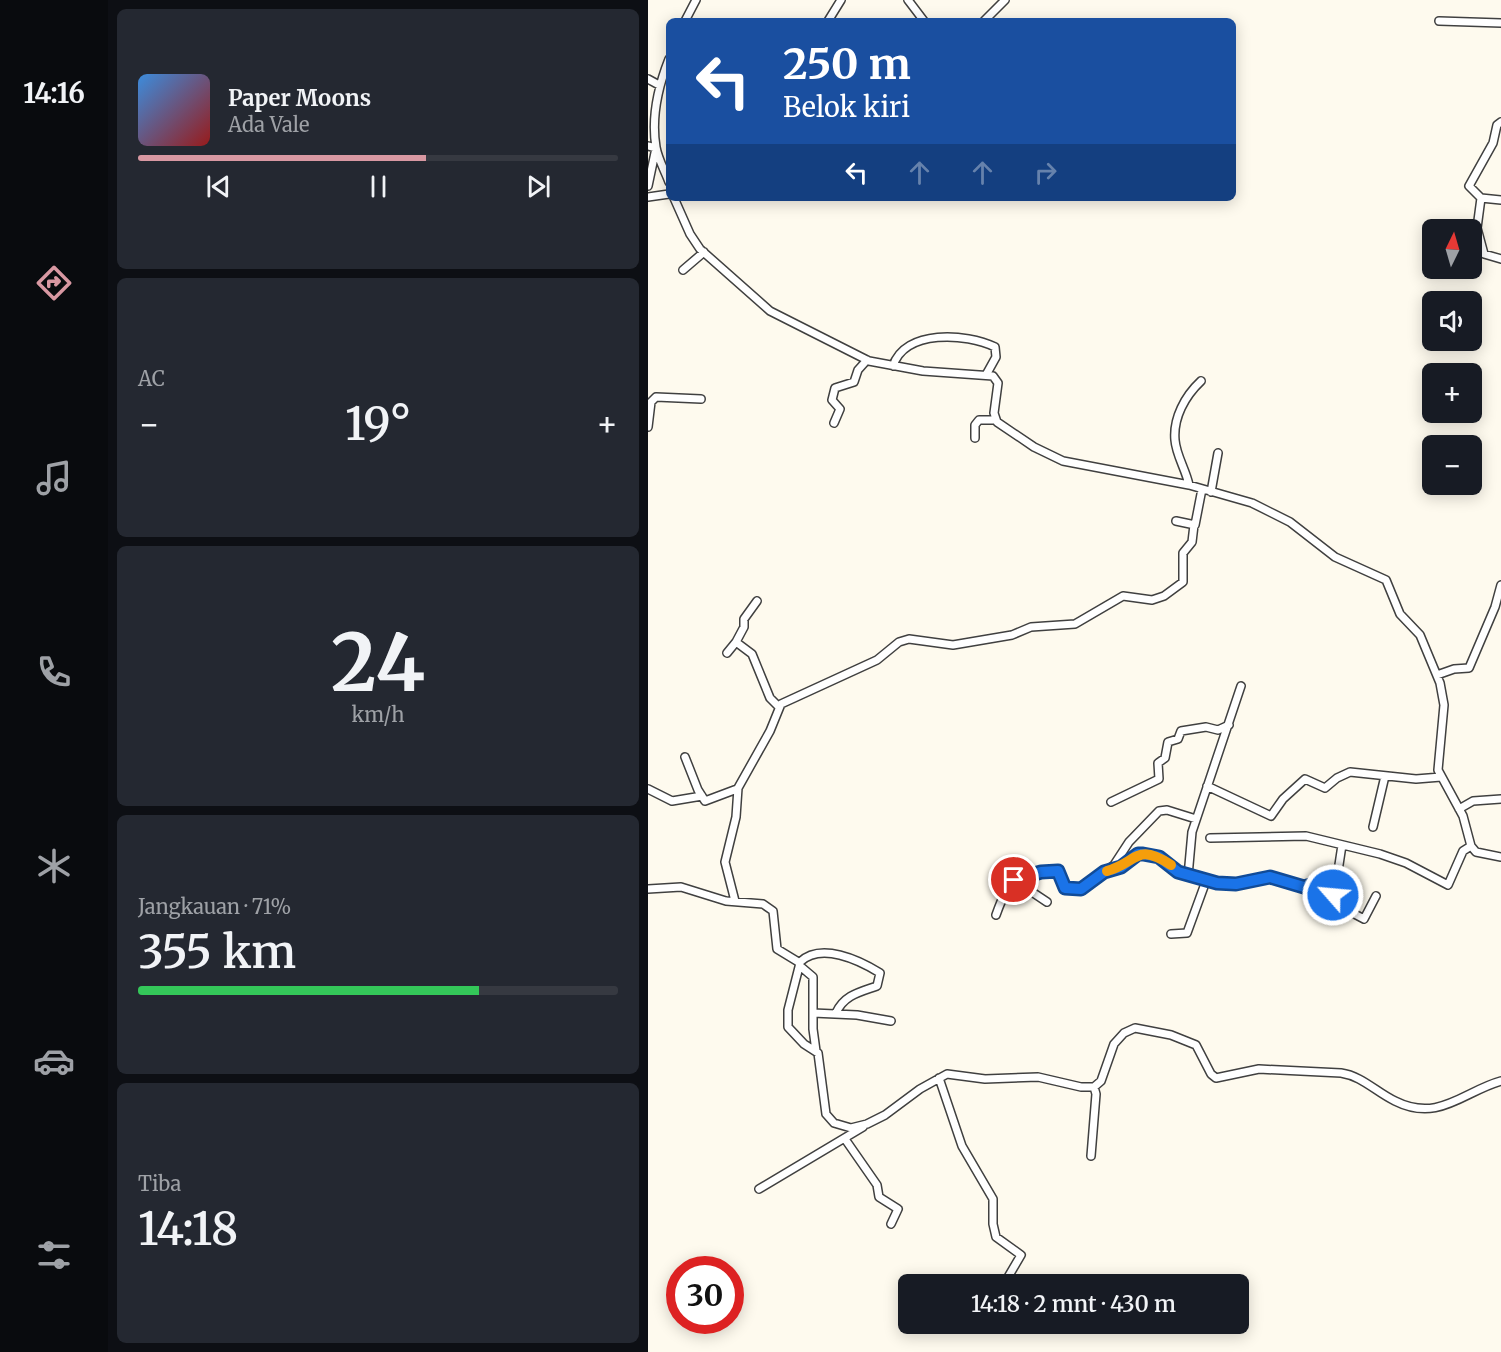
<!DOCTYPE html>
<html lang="id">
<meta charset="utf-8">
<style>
body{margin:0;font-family:Merriweather,serif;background:#242831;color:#f1f3f6;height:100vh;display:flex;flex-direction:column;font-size:22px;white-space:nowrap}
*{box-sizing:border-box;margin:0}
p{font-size:20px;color:#9ea1a6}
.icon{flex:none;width:33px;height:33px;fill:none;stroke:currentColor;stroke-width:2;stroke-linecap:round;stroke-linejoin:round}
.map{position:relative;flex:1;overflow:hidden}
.details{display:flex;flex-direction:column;gap:9px;padding:9px;background:#0d0f14;width:540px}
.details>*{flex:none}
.guide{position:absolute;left:18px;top:18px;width:570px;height:183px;border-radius:9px;box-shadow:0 3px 15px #0003;background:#1a4fa0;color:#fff;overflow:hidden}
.needle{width:39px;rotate:5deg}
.controls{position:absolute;left:774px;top:219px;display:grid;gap:12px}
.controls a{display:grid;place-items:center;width:60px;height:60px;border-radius:9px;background:#171b24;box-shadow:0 3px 15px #0003;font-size:30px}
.speed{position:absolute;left:18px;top:1256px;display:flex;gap:12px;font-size:30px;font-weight:700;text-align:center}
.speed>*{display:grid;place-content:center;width:78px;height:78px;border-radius:50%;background:#171b24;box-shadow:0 3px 15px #0003;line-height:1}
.speed .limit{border:9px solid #d22;background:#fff;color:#111}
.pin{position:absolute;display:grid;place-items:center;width:51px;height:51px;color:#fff;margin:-26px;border:3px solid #fff;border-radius:50%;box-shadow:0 2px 6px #0007}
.me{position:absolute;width:66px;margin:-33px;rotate:297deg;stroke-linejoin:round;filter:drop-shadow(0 0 4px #0008)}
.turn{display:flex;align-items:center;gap:21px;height:126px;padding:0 18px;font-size:27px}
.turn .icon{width:78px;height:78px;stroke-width:2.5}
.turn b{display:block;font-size:42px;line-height:51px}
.lanes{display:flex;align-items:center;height:57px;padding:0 18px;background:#0003;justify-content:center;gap:30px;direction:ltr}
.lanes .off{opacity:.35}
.big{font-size:45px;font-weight:600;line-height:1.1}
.details .tile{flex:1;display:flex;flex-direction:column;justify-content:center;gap:9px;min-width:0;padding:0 21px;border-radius:9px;background:#242831}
.details .dial{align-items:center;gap:0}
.dial b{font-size:78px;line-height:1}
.song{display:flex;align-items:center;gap:18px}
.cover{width:72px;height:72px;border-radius:9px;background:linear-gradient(135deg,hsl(210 70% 55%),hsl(0 70% 35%))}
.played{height:6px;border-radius:3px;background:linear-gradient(90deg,#d898a2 60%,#363941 60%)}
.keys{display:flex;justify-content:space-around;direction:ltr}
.heat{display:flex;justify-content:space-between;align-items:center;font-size:33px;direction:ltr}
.charge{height:9px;border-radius:4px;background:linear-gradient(90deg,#34c759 71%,#363941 0)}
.trip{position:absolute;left:250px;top:1274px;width:351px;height:60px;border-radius:9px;background:#171b24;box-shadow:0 3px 15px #0003;font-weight:600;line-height:60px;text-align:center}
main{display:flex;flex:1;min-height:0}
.tabs{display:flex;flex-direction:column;width:108px;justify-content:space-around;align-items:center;background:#090b0e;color:#9ea1a6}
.tabs .icon{width:42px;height:42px}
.tabs .active{color:#d898a2}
.tabs b{font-size:27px;color:#f1f3f6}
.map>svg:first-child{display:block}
</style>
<main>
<nav class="tabs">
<b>14:16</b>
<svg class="icon active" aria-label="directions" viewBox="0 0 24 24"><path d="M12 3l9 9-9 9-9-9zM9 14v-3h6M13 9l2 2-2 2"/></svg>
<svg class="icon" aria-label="music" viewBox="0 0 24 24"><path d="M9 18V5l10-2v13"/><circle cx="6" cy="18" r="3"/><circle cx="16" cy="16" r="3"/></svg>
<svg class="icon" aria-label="phone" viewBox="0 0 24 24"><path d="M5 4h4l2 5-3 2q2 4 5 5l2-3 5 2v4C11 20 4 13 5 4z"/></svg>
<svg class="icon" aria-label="climate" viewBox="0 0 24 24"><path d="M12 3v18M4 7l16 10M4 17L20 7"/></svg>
<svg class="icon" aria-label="car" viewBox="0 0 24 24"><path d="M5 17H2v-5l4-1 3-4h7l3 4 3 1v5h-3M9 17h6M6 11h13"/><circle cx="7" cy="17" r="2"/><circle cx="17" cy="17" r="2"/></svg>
<svg class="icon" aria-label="filters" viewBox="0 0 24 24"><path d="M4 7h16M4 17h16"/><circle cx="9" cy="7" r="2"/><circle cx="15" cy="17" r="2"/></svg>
</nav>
<section class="details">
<div class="tile">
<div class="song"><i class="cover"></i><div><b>Paper Moons</b><p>Ada Vale</p></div></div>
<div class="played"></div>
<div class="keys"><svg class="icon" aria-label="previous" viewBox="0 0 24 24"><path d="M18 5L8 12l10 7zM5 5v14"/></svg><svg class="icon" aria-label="pause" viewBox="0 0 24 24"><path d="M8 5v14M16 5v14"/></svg><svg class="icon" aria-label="next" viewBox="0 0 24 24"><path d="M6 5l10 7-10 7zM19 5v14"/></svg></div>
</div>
<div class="tile"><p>AC</p>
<div class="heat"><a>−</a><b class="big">19°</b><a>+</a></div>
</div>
<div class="tile dial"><b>24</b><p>km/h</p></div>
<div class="tile"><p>Jangkauan · 71%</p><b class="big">355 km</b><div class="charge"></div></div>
<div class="tile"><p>Tiba</p><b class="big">14:18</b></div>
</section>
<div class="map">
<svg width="853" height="1352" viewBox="0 0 853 1352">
<rect width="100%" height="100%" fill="#fefaee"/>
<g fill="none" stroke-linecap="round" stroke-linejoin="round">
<g stroke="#404040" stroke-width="10">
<path id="minor" d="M260 0 276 21
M37 21 48 0
M180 21 193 0
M336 21 357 0
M791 21 853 23
M21 59C10 87 3 117 8 147 10 159 17 171 21 182
M0 79 11 85
M0 146 8 148 0 186
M0 197 21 194
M26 198 42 234 52 249 122 311 221 361 275 371 345 376 350 383 346 413 349 422 386 447 415 461 541 485 604 503 642 522 687 557 738 580 752 614 772 635 792 683 796 705 790 770 815 816 823 846 828 852 853 857
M833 198 821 186 845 143 849 125 853 122
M853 200 833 198 829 228 836 254 853 259
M35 270 56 252
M245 366C257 329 318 333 347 347L348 357 338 375
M186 423 192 409 184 400 187 388 206 382 210 370 219 360
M0 427 3 402 8 397 53 399
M327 438V425L331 420H347
M541 485C538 470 528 455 527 440 525 418 537 396 553 381
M563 492 570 453
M528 521 547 525 554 489
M109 601 96 619V627L88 642 104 654 122 698 131 707
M79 653 88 642
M789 675 806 669 821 668 847 607 853 585
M37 757 50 790 57 801 89 789
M559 786 623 816 635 799 657 779 677 788 689 778 702 772 768 779 793 777
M0 789 24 801 54 796
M463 802 511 779 510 763 517 758 520 742 530 739 533 731 558 727 570 730 581 725
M811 809 825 801 853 799
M725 827 737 776
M562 838 658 836 732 854 758 863 800 885 815 851 823 846
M461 871 473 867 490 854 495 853 511 857 530 872 569 883 588 884 622 877 656 887 668 883 687 891
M540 876 544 832 593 686
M366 880 399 902
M0 889 33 887 78 901 115 904 125 911 129 949 152 963 140 1010V1027L156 1044 170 1053 178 1114 186 1123 203 1128 219 1124 237 1115 272 1089 299 1074 337 1079 390 1077 433 1087H446L453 1081 466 1044 476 1033 487 1028 523 1035 548 1045 563 1074 568 1078 611 1069 693 1073C714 1076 728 1092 747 1101 791 1123 816 1091 853 1081
M87 901 77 862 88 817 90 788 122 731 133 704 229 660 251 642 261 639 305 645 364 635 383 627 427 624 475 596 504 600 516 596 535 582V553L544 542 546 525
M682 901 716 919 728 896
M672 910 687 891 694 845
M348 915C361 878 370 871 410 871L418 888 433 889 466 865 481 842 511 811 519 810 548 819
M523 934 539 933 558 881
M152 962C173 942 211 960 232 973L229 986C212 992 196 995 188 1013
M152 966 165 977V1029L168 1051
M165 1013 209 1015 243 1021
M291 1078 314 1146 345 1199V1224L348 1237 373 1255 356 1284
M197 1139 229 1185 231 1197 250 1209 243 1224
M443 1156 448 1094 446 1087
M111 1189 215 1127"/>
</g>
<use href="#minor" stroke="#fff" stroke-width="7"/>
</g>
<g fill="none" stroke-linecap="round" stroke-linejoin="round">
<g stroke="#114b97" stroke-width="15">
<path id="route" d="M366 880 393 872 410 871 417 888 433 889 456 872 473 867 490 854H495L511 857 530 872 569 883 588 884 622 877 656 887 668 883 687 891 685 895"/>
</g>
<use href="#route" stroke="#1a73e8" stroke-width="10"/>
<path stroke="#f59e0b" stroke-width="10" d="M459 871C490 862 488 842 523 865"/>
</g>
</svg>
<div class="controls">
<a><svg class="needle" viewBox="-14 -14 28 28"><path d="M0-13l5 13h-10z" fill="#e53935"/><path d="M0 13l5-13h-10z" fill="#9ea1a6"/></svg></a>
<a><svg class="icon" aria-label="sound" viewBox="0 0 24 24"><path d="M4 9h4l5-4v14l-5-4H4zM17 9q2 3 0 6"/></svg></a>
<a>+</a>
<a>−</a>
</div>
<div class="speed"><div class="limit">30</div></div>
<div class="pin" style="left:366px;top:880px;background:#d93025"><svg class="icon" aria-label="arrive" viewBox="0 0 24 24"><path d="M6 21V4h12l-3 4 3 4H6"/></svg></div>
<svg class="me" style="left:685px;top:895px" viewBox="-20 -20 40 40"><circle r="17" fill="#1a73e8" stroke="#fff" stroke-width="3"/><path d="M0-11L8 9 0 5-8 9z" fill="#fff"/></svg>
<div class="trip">14:18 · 2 mnt · 430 m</div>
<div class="guide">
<div class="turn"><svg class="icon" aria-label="left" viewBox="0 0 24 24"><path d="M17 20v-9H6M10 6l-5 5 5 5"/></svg><div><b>250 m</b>Belok kiri</div></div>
<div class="lanes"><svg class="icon" aria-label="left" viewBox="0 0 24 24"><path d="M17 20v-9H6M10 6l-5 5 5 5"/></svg><svg class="icon off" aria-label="ahead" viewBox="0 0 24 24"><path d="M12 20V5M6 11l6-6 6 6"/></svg><svg class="icon off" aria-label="ahead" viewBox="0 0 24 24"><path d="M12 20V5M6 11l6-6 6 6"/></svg><svg class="icon off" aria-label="right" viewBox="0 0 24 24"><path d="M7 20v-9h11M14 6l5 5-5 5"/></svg></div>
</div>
</div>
</main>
